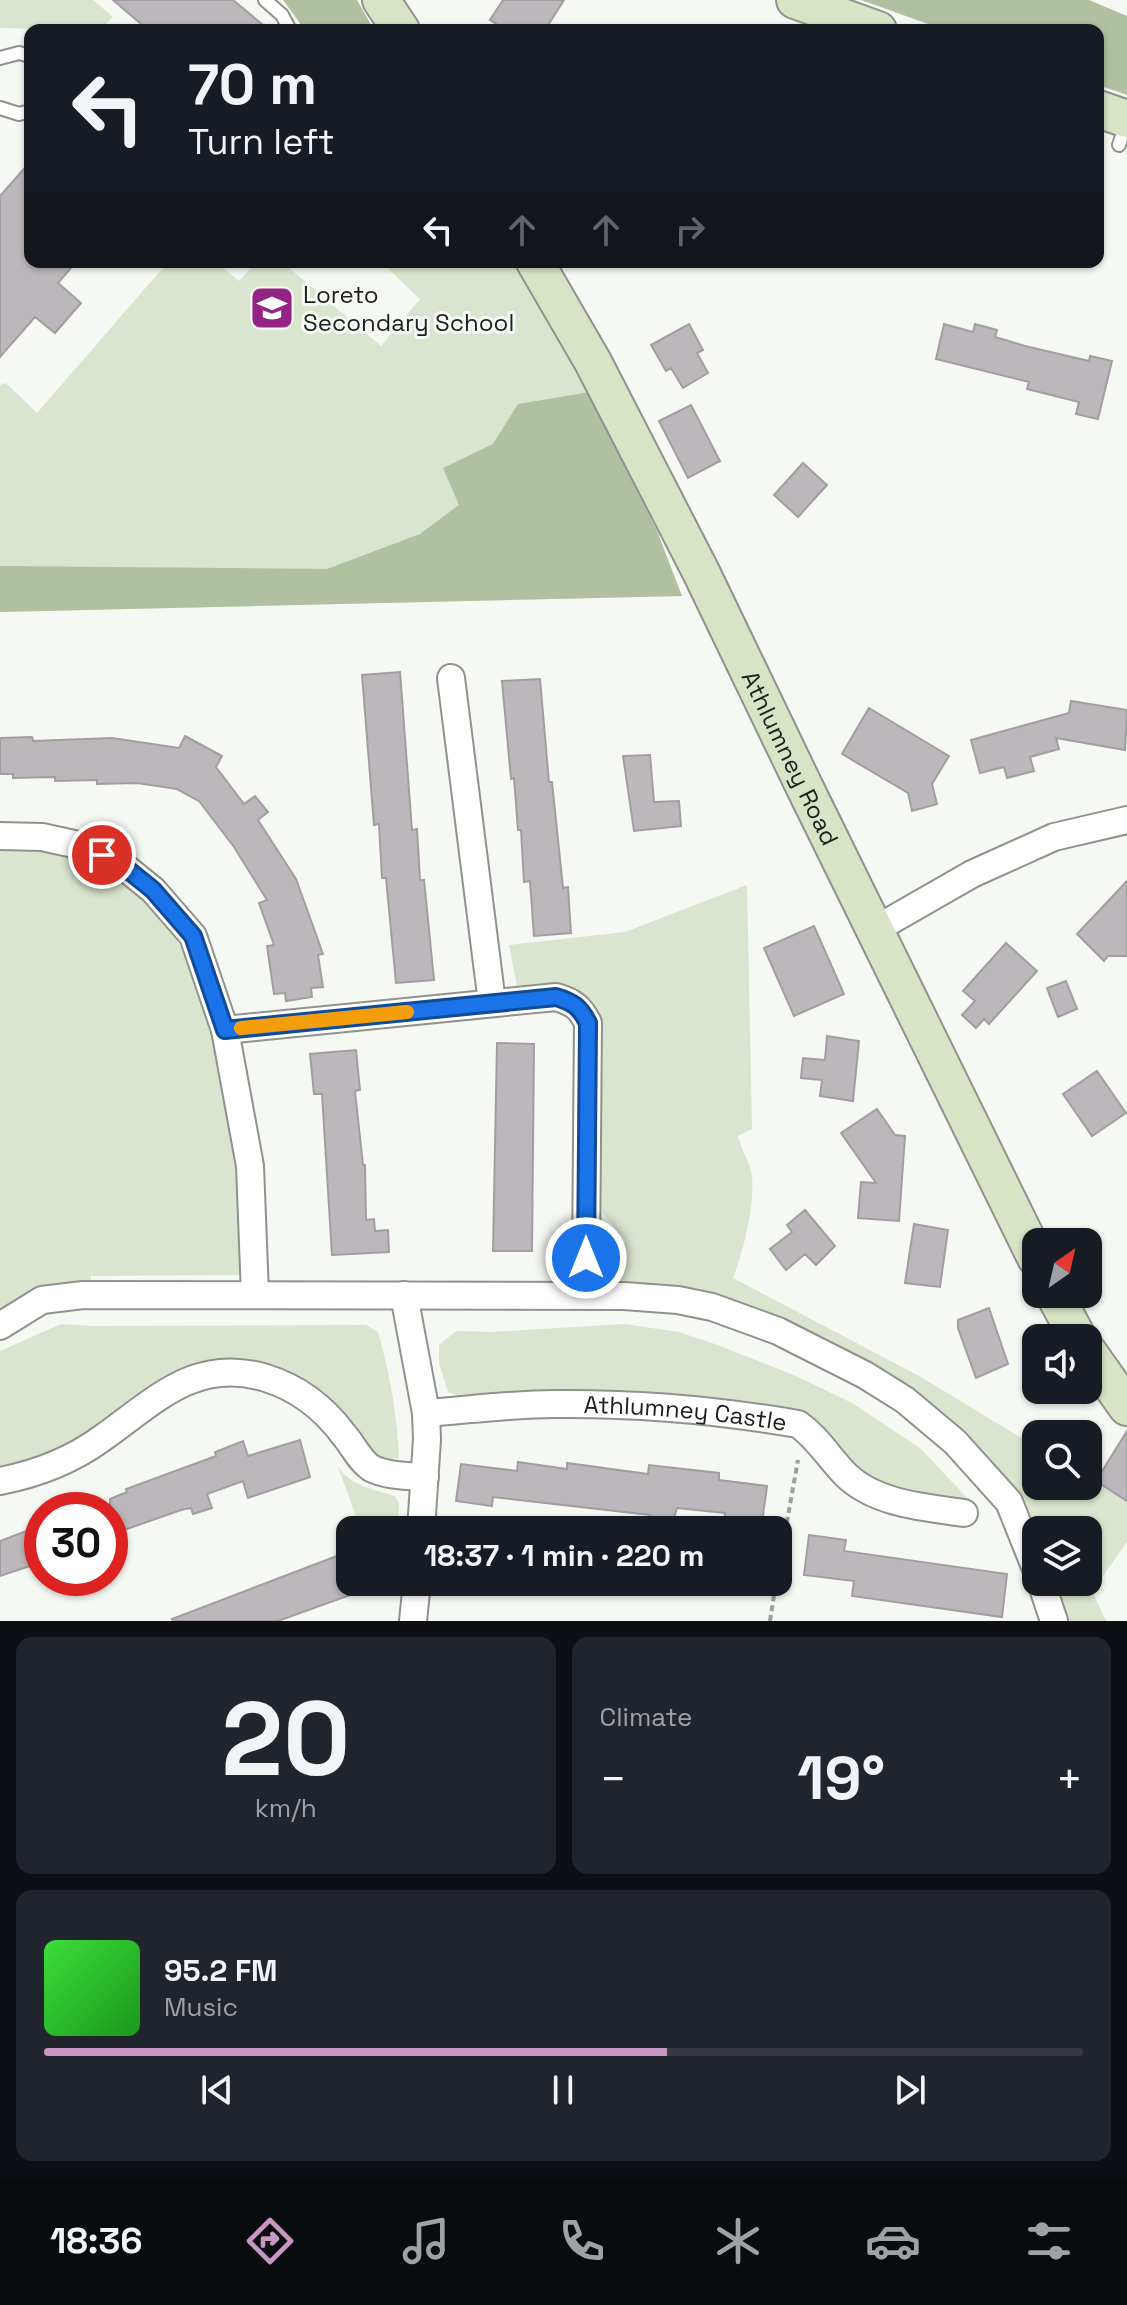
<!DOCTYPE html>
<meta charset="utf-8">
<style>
body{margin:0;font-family:"Space Grotesk",sans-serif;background:#20242c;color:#f1f3f6;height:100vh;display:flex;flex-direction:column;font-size:30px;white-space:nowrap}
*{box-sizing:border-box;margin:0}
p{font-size:26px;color:#9ea1a6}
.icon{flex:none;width:44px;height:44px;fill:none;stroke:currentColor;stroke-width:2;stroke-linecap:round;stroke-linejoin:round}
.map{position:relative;height:1621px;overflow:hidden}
.drawer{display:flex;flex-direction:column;gap:16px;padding:16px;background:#0d0f14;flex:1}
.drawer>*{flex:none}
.guide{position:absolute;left:24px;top:24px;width:1080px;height:244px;border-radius:16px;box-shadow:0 2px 6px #0004;background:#171b24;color:#f1f3f6;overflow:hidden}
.needle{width:52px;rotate:34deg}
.fabs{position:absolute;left:1022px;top:1228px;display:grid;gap:16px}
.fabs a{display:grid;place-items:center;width:80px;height:80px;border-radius:16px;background:#171b24;box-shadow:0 2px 6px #0004;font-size:40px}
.speed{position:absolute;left:24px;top:1492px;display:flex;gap:16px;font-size:40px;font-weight:700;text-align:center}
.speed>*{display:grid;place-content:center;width:104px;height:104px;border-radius:50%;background:#171b24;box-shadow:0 2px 6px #0004;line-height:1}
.speed .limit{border:12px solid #d22;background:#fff;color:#111}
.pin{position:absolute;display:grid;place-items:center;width:68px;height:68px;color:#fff;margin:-34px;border:4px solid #fff;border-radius:50%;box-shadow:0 2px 8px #0007}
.me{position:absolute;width:88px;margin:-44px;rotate:0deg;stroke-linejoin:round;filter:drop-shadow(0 0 6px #0008)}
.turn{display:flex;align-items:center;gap:28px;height:168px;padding:0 32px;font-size:36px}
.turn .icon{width:104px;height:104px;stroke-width:2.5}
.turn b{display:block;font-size:56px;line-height:68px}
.lanes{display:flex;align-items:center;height:76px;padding:0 32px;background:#0003;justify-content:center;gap:40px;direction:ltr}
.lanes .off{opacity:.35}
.big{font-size:60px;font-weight:700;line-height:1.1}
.drawer .widget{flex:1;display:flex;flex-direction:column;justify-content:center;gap:12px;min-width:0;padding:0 28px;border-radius:16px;background:#20242c}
.drawer .dial{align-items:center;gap:0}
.dial b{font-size:104px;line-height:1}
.song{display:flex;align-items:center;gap:24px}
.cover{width:96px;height:96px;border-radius:12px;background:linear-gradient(135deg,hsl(120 70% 55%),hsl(120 70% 35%))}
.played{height:8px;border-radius:4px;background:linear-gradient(90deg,#c796c3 60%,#363941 60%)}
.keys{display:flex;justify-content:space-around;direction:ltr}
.heat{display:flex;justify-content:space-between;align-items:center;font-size:44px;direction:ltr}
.drawer .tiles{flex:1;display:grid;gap:16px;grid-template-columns:1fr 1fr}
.widget:last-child{grid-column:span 2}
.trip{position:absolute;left:336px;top:1516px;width:456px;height:80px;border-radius:16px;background:#171b24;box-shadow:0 2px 6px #0004;font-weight:700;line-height:80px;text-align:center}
.dock{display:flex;height:128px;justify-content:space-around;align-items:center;background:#090b0e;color:#9ea1a6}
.dock .icon{width:56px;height:56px}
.dock .on{color:#c796c3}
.dock b{font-size:36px;color:#f1f3f6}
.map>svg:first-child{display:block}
</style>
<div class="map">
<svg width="1127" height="1621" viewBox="0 0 1127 1621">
<rect width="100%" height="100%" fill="#f5f8f3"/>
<path fill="#dae5cf" d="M0 0H93L113 17 100 30 0 28Z
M168 262H216L239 281 256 262H282L381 346 420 299 381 262H518C580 370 637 480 682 596L0 612V385L6 383 37 413Z
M0 847C43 848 92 856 129 879 136 883 141 891 146 897 204 958 224 1071 237 1152 243 1192 242 1235 240 1275L91 1276V1282C55 1285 24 1286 0 1316Z
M747 885 752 1129 738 1136C741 1148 748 1159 751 1172 757 1197 743 1254 733 1278L921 1377 1036 1447V1486H1088V1477L1127 1501V1542L1092 1591 1106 1621H1068L1055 1582H1088V1530H1038L1025 1502 1010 1481 984 1454 899 1380 864 1360 798 1330 673 1285 565 1282 563 1258 627 1256 624 1239 599 1209 603 1022C585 979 558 981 517 986L509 945 625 932Z
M61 1324 92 1326 366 1325 378 1332C390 1374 397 1415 399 1458L383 1459 372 1453 254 1366 67 1448 0 1470V1351Z
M624 1324 679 1332 715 1344 796 1376 852 1403 920 1448 972 1503C944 1499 877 1487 855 1469 836 1453 829 1428 805 1417 793 1411 777 1410 764 1407 668 1386 569 1396 472 1401L448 1392 439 1363V1345L456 1331 490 1332Z
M338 1467C353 1487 372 1489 395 1496L399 1503 398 1530H361Z"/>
<path fill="#b0c0a0" d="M283 0H357L374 30H305Z
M861 0H1089L1127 16V95L1098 85V30H945Z
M590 392 657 531 682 596 0 612V566L327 569 420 534 459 505 443 468 493 444 518 404Z"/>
<path fill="#bcb7ba" stroke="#a29da1" stroke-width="2" d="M113 0H233L269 30H148Z
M503 0H564L545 30H506L490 20Z
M30 162V262H76L58 283 81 303 55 333 35 317 0 357V196Z
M689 324 703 350 697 353 708 373 683 388 671 368 666 371 651 345Z
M944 324 973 332 975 324 997 330 995 337 1025 346 1089 361 1090 356 1112 361 1098 419 1076 414 1079 402 1027 389 1029 382 936 359Z
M691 405 720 461 688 478 659 421Z
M803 463 827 485 798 517 774 495Z
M400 672 412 830 417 829 420 880H424L434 980 396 983 386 878H382L379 824 374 825 362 675Z
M540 679 549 782H552L563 888 568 887 571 933 534 936 530 881 524 882 521 830H518L514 778 511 779 502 681Z
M1071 701 1127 710 1125 750 1056 738 1059 749 1030 757 1034 771 1007 778 1004 767 980 773 971 740 1069 713Z
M869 708 949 756 932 784 937 804 912 811 908 793 842 754Z
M185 736 222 756 216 767 244 804 255 796 268 812 258 820 296 879 323 954 318 955 323 987 311 988 312 997 286 1001 285 993 274 994 267 946 274 945 259 903 267 900 234 847 199 801 177 789 137 783 97 784V780L55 781V777L13 778V774H0V738L32 737 33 741 112 738 179 748Z
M650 755 654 802 679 801 681 826 634 831 623 756Z
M1127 881V956H1108L1104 961 1077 934Z
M814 926 844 994 794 1016 764 948Z
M1006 943 1037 971 989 1024 984 1019 976 1028 962 1015 975 1001 963 991Z
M1066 981 1077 1009 1058 1017 1047 988Z
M827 1036 859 1041 853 1101 820 1096 822 1080 801 1078 803 1058 825 1060Z
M497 1043 534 1044 532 1251H493Z
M356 1050 360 1090 355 1091 363 1165H365L366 1220 374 1219 375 1231 388 1230 389 1252 332 1255 322 1094H314L310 1054Z
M1097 1071 1126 1113 1092 1136 1063 1094Z
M877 1109 895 1135 905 1136 899 1221 858 1218 861 1182 876 1183 841 1133Z
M805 1210 835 1246 816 1265 805 1254 786 1270 770 1249 792 1232 787 1225Z
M914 1224 948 1230 940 1287 905 1283Z
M989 1308 1008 1364 976 1378 958 1328V1320Z
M1127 1431V1501L1096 1481Z
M300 1440 310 1477 248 1498 243 1481 207 1494 212 1508 193 1514 191 1508 181 1510 110 1535V1499L127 1492 126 1489 216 1456 215 1452 243 1441 248 1456Z
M518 1462 567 1469V1463L648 1474 649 1465 719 1473V1480L767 1486 761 1530 724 1526 725 1513 677 1508 673 1521 650 1518V1515L493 1497 492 1506 456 1501 461 1464 517 1471Z
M42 1525V1562L0 1576V1541Z
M809 1535 846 1540 844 1551 1007 1574 1002 1617 852 1596 854 1581 804 1575Z
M350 1551V1595L278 1621H173L172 1619Z"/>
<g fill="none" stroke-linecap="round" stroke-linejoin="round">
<g stroke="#90928d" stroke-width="16">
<path id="lane" d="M265 0 282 15 290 30
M0 58 19 53 30 56
M0 108 19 114 30 111
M1119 145 1127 121"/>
</g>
<g stroke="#90928d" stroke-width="30">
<g id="street">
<path d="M451 678 492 1003"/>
<path d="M0 836 42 837 83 846 122 865 153 890 193 936 225 1030 250 1166 255 1295"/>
<path d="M876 929 972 874 1054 837 1127 820"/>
<path d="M225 1030 556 997C573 1002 580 1007 588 1023L586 1258"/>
<path d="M404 1295 426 1413 427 1439 421 1530"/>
<path d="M0 1326 42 1300 83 1295 624 1296 678 1300 712 1307 778 1331 865 1375 905 1400 955 1442 1009 1502 1036 1569"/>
<path id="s1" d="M426 1413C468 1410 512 1404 554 1404 637 1403 717 1410 798 1424 818 1438 829 1458 846 1475 876 1504 924 1507 964 1513"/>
<path d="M0 1481C36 1474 72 1460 101 1439 154 1402 195 1356 266 1378 298 1388 324 1408 344 1435 353 1445 359 1460 371 1468 386 1476 408 1476 425 1477"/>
<path d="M1041 1582 1054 1621"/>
<path d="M413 1621 417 1582"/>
</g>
</g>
<g stroke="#90928d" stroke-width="40">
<g id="secondary">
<path d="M381 0 401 30"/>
<path d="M795 0 878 30"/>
<path d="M1098 109 1127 119"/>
<path id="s2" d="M535 262 593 362 701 572 804 786 1036 1258"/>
<path d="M1054 1294 1078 1338"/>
<path d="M1088 1352 1127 1407"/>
</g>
</g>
<path stroke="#9b9e9a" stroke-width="4" stroke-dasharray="6 4" stroke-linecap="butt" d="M778 1572 798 1460
M770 1621 776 1582"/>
<use href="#lane" stroke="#fff" stroke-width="12"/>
<use href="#street" stroke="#fff" stroke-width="26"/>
<use href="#secondary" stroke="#d7e4c5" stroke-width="36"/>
</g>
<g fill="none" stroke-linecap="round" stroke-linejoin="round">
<g stroke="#114b97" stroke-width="20">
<path id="route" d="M102 855 122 865 153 890 193 936 225 1030 556 997C573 1002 580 1007 588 1023L586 1258"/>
</g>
<use href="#route" stroke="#1a73e8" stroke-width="14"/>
<path stroke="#f59e0b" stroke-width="14" d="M241 1028 407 1012"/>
</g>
<defs>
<g id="school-square" transform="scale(2.3)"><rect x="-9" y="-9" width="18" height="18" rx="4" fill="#932485" stroke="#f5f8f3"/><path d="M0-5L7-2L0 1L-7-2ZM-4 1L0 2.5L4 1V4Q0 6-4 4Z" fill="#fff"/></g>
</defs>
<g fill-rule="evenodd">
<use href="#school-square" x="272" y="308"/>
</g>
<g text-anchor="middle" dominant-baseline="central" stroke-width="6" stroke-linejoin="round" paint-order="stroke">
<g font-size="24" fill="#1f201e" stroke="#f5f8f3" text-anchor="start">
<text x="303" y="294">Loreto<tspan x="303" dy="28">Secondary School</tspan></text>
</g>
<g font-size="24" fill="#1f201e" stroke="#f5f8f3">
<text stroke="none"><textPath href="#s2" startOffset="558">Athlumney Road</textPath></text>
<text stroke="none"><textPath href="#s1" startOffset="260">Athlumney Castle</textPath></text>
</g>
</g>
</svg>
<div class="fabs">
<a><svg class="needle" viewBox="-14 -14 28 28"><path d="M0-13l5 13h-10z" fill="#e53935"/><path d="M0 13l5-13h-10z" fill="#9ea1a6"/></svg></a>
<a><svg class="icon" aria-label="sound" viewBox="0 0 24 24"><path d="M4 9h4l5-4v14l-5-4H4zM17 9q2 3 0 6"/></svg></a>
<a><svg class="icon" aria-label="search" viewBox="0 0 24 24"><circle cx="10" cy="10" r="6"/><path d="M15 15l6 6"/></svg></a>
<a><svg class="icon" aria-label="layers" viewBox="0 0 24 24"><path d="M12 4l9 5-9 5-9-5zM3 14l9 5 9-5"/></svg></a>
</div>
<div class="speed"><div class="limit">30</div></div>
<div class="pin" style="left:102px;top:855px;background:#d93025"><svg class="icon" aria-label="arrive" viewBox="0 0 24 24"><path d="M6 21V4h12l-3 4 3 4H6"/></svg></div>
<svg class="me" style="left:586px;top:1258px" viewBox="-20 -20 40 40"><circle r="17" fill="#1a73e8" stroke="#fff" stroke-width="3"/><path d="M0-11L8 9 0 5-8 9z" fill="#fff"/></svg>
<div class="trip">18:37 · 1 min · 220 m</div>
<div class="guide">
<div class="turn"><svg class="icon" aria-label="left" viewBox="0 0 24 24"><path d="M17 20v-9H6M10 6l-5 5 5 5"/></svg><div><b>70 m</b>Turn left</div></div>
<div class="lanes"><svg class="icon" aria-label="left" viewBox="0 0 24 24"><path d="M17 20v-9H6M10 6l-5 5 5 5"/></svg><svg class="icon off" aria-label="ahead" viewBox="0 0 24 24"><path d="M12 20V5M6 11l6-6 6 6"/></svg><svg class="icon off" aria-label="ahead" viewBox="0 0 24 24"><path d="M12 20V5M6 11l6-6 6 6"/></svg><svg class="icon off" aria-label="right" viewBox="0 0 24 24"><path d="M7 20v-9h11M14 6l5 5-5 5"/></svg></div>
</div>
</div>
<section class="drawer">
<div class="tiles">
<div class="widget dial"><b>20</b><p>km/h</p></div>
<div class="widget"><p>Climate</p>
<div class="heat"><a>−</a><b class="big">19°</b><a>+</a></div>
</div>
<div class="widget">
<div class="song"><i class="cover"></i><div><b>95.2 FM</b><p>Music</p></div></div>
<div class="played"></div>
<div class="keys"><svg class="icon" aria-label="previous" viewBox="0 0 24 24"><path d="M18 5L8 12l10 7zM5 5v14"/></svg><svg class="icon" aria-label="pause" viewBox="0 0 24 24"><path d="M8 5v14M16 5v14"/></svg><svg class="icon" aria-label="next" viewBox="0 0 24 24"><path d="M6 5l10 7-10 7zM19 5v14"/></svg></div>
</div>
</div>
</section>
<nav class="dock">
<b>18:36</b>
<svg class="icon on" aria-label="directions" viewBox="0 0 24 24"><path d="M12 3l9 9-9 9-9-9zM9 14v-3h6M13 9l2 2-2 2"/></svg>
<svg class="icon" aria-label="music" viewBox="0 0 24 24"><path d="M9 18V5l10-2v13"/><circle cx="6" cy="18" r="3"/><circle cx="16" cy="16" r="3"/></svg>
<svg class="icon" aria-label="phone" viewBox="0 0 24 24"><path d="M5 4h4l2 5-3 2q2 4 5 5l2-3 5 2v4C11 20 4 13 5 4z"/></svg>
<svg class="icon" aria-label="climate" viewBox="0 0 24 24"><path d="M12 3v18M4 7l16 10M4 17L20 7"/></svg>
<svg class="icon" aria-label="car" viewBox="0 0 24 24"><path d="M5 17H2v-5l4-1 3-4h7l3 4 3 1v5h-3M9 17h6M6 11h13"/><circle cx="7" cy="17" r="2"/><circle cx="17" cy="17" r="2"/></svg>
<svg class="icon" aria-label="filters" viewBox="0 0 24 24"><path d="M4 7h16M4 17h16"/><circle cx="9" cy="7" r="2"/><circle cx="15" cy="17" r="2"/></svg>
</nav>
